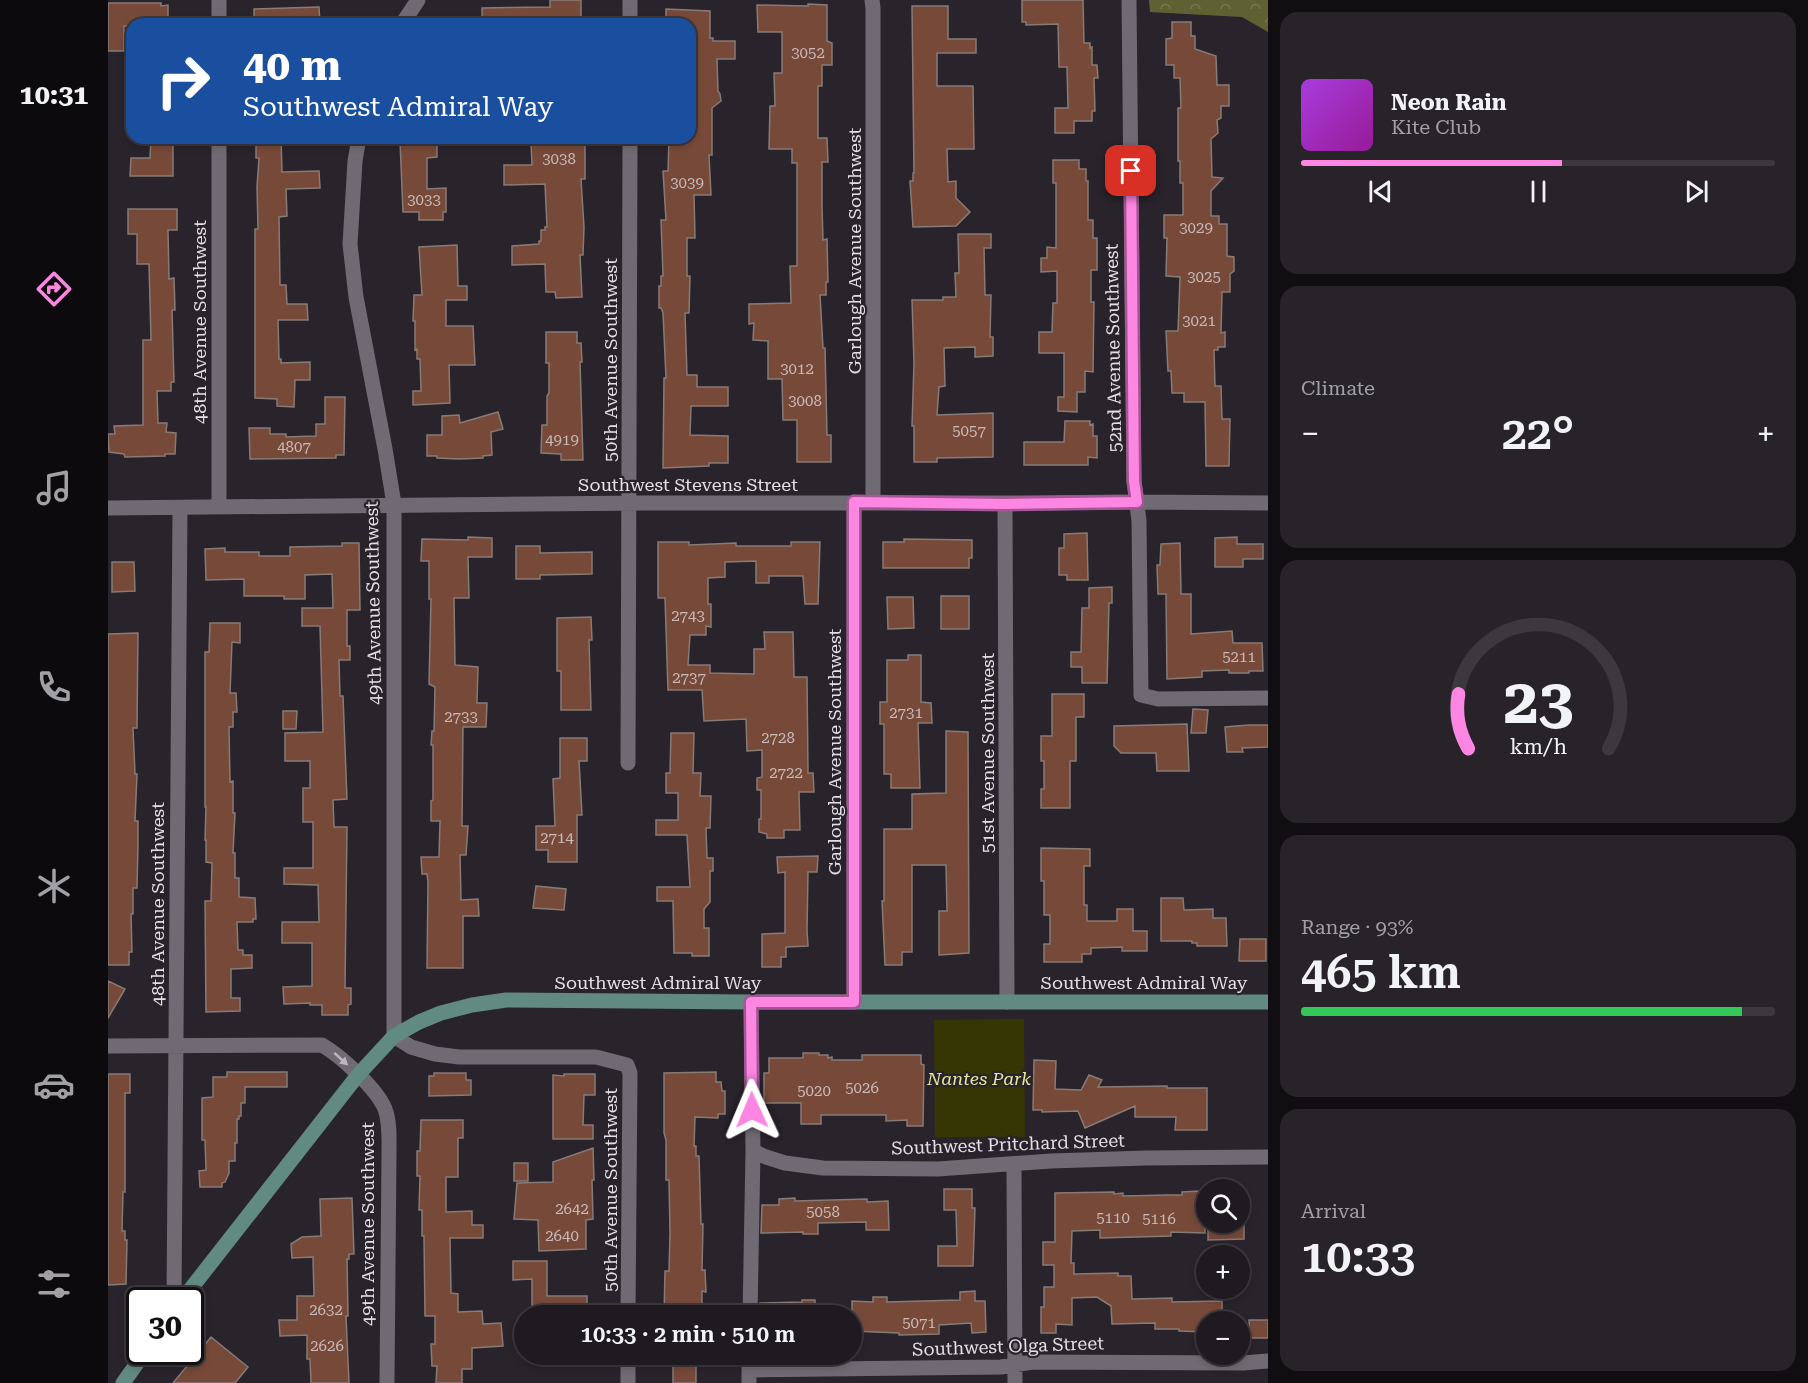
<!DOCTYPE html>
<meta charset="utf-8">
<style>
body{margin:0;font-family:"Roboto Serif",serif;background:#272329;color:#f1f3f6;height:100vh;display:flex;flex-direction:column;font-size:22px;white-space:nowrap}
*{box-sizing:border-box;margin:0}
p{font-size:20px;color:#a1a1a5}
.icon{flex:none;width:33px;height:33px;fill:none;stroke:currentColor;stroke-width:2;stroke-linecap:round;stroke-linejoin:round}
.map{position:relative;flex:1;overflow:hidden}
.side{display:flex;flex-direction:column;gap:12px;padding:12px;background:#110e12;width:540px}
.side>*{flex:none}
.hud{position:absolute;left:18px;top:18px;width:570px;height:126px;border-radius:18px;box-shadow:0 3px 9px #0003,0 0 0 2px #3c383e;background:#1a4fa0;color:#fff;overflow:hidden}
.buttons{position:absolute;left:1088px;top:1179px;display:grid;gap:12px}
.buttons a{display:grid;place-items:center;width:54px;height:54px;border-radius:50%;background:#1f1a20;box-shadow:0 3px 9px #0003,0 0 0 2px #3c383e;font-size:30px}
.speed{position:absolute;left:18px;top:1287px;display:flex;gap:12px;font-size:30px;font-weight:700;text-align:center}
.speed>*{display:grid;place-content:center;width:78px;height:78px;border-radius:50%;background:#1f1a20;box-shadow:0 3px 9px #0003,0 0 0 2px #3c383e;line-height:1}
.speed .limit{border:3px solid #111;border-radius:9px;background:#fff;color:#111}
.pin{position:absolute;display:grid;place-items:center;width:51px;height:51px;color:#fff;margin:-26px;border-radius:12px;box-shadow:0 3px 9px #0006}
.me{position:absolute;width:66px;margin:-33px;rotate:359deg;stroke-linejoin:round;filter:drop-shadow(0 0 4px #0008)}
.turn{display:flex;align-items:center;gap:21px;height:126px;padding:0 18px;font-size:27px}
.turn .icon{width:78px;height:78px;stroke-width:2.5}
.turn b{display:block;font-size:42px;line-height:51px}
.big{font-size:45px;font-weight:600;line-height:1.1}
.side .card{flex:1;display:flex;flex-direction:column;justify-content:center;gap:9px;min-width:0;padding:0 21px;border-radius:18px;background:#272329}
.side .dial{align-items:center;gap:0}
.dial svg{height:156px;overflow:visible;fill:none;stroke:#3c383e;stroke-width:7;stroke-linecap:round;text-anchor:middle}
.dial text{fill:#f1f3f6;stroke:none}
.song{display:flex;align-items:center;gap:18px}
.cover{width:72px;height:72px;border-radius:9px;background:linear-gradient(135deg,hsl(280 70% 55%),hsl(300 70% 35%))}
.played{height:6px;border-radius:3px;background:linear-gradient(90deg,#fd86e3 55%,#3c383e 55%)}
.keys{display:flex;justify-content:space-around;direction:ltr}
.heat{display:flex;justify-content:space-between;align-items:center;font-size:33px;direction:ltr}
.charge{height:9px;border-radius:4px;background:linear-gradient(90deg,#34c759 93%,#3c383e 0)}
.trip{position:absolute;left:406px;top:1305px;width:348px;height:60px;border-radius:30px;background:#1f1a20;box-shadow:0 3px 9px #0003,0 0 0 2px #3c383e;font-weight:600;line-height:60px;text-align:center}
main{display:flex;flex:1;min-height:0}
.menu{display:flex;flex-direction:column;width:108px;justify-content:space-around;align-items:center;background:#0c0a0d;color:#a1a1a5}
.menu .icon{width:42px;height:42px}
.menu .selected{color:#fd86e3}
.menu b{font-size:27px;color:#f1f3f6}
.map>svg:first-child{display:block}
</style>
<main>
<nav class="menu">
<b>10:31</b>
<svg class="icon selected" aria-label="directions" viewBox="0 0 24 24"><path d="M12 3l9 9-9 9-9-9zM9 14v-3h6M13 9l2 2-2 2"/></svg>
<svg class="icon" aria-label="music" viewBox="0 0 24 24"><path d="M9 18V5l10-2v13"/><circle cx="6" cy="18" r="3"/><circle cx="16" cy="16" r="3"/></svg>
<svg class="icon" aria-label="phone" viewBox="0 0 24 24"><path d="M5 4h4l2 5-3 2q2 4 5 5l2-3 5 2v4C11 20 4 13 5 4z"/></svg>
<svg class="icon" aria-label="climate" viewBox="0 0 24 24"><path d="M12 3v18M4 7l16 10M4 17L20 7"/></svg>
<svg class="icon" aria-label="car" viewBox="0 0 24 24"><path d="M5 17H2v-5l4-1 3-4h7l3 4 3 1v5h-3M9 17h6M6 11h13"/><circle cx="7" cy="17" r="2"/><circle cx="17" cy="17" r="2"/></svg>
<svg class="icon" aria-label="filters" viewBox="0 0 24 24"><path d="M4 7h16M4 17h16"/><circle cx="9" cy="7" r="2"/><circle cx="15" cy="17" r="2"/></svg>
</nav>
<div class="map">
<svg width="1160" height="1383" viewBox="0 0 1160 1383">
<defs>
<pattern id="forest-crowns" width="20" height="18" patternUnits="userSpaceOnUse" patternTransform="scale(1.5)"><rect width="20" height="18" fill="#606132"/><path d="M2 6a3 3 0 1 1 6 0M12 15a3 3 0 1 1 6 0" fill="none" stroke="#777750"/></pattern>
</defs>
<rect width="100%" height="100%" fill="#29232b"/>
<path fill="#353603" d="M916 1019 917 1137H827L826 1020Z"/>
<path fill="url(#forest-crowns)" d="M1041 0H1160V32L1134 17 1042 12Z"/>
<path fill="#774939" stroke="#877b76" stroke-width="1.5" d="M442 0H473V24H374V8L442 7Z
M914 0H975L976 43H982V48L984 47V65H989L990 78H986L987 111H984V121H966V133H947V108H960L959 67H951L950 24 918 25V22H914Z
M0 3H53V6L60 5V24H24V26H16V51H0Z
M700 4 719 5V41L724 43V65H714V86H710V138H719L720 162H714V207L715 240 719 239 720 282H718V295H712L715 348H717L719 435H723V462H689V420H675L674 379H660V341L645 340 646 323 641 324V304L683 303 682 266H689V163H684V149H661L662 106H667L666 73H674V32H650L649 5 700 6Z
M804 6H840V39H868V53H829V86H865L866 149H839L840 182 848 181V198L862 212 848 226 805 227 802 181H805V173H806Z
M211 7 212 24H146V9Z
M558 9 602 11V38H605V41H627V59H609L610 91 612 94 613 101 604 108V155H601L603 195H586L587 238H579V276H582L581 313H577L579 375H589V387H620V406H583L582 435 620 436V463H601V466L555 468 556 378H558L555 313 553 308H551V286H553V276H555L553 220H558L555 171H560L561 138H582V24H558Z
M1064 22H1083V36H1087V49L1108 56 1109 85H1121V106H1113V118L1109 120 1110 133 1103 139 1104 177 1115 178 1103 191V216H1111V224H1119V256L1126 257V271L1122 274V292H1114L1113 333 1117 332V347H1110V350H1106L1107 386H1113L1114 419H1122L1121 466H1098L1097 402H1076V393H1064L1063 371H1060L1058 331H1070L1072 277 1058 276 1059 238H1056V215H1075V183H1072V161H1070V108H1073L1072 78H1066V65H1058V39L1064 38Z
M43 138H65V176H22L23 158H42Z
M148 138H173L174 172 211 171 212 188 178 189 179 216 171 217 172 285H178L179 304H199L200 320H170L171 359H173V363L202 362V380H187L186 407 169 406V399L147 398V229H150L149 187 151 158H148Z
M292 141H329V157L319 158V189L338 188V212H335V220H311V212H295Z
M423 143 477 145V179H473L476 227 475 255H472L474 297 448 298 447 292H438L437 264 404 265V246L431 244V241H433V230H437V227H439L437 184 396 185V165H424Z
M945 160H971V169H978V181H980V220H985V238H989V270H983V302H986L985 372 977 371V392H969V412L950 411V397H956V353H931V332H944L945 303H949V271L933 272V258H939V247L948 248V183H945Z
M20 209H69V230H60L61 279 66 278 67 310H64L66 382H63V391H49L50 423H59L58 432 68 433 67 454H57V456L17 457 16 454 1 452 0 434H7L6 426 35 425V340H43L41 264H29V234H20Z
M850 234H883V248H876L877 295H883L882 337H885V356L867 357V347L836 348 837 386 831 387 829 415 885 413V457L829 458V462H806V426H804L806 363 804 300H835V297H848L847 273H851Z
M349 245 350 286H359V300H338V326H365L367 365H341L342 403 305 405V391H313L312 359H309V349L307 350V321H305L306 295H314L311 247Z
M438 332H469V343H473L474 362H472L475 460H453V454L433 453 434 425H439V396L441 393V363H438Z
M217 397H237L236 455H228V458L142 459 141 428H162V434H178V437L208 436V424H217Z
M390 412 395 429 383 432 384 455 375 456V458L351 459 329 458V456H319V435H334V416L351 415 352 423Z
M957 421H982V425L985 424V436H989V458L980 457V465H916V442H956Z
M979 533 980 580H959V575H951V548H956V534Z
M360 537 384 538V557H360L361 598H346L347 665 370 667 369 703H379L378 727H355L354 826H360L358 855H352L353 900 370 899 371 916H355V968H319L320 882 319 874H314L313 857H331L332 821H323V801L325 800V745H323L324 731H326L327 687 321 684 323 599H321V561H313L314 539 360 540Z
M1129 537V544H1155V559H1135V567H1107V538Z
M796 539 864 540V558H861V568H775V542H796Z
M550 542H581V545L628 543V546H683V542H712L710 604H697L695 576H661V583H648V561L617 562V577L600 578V604H603V627L598 626V635H582L580 665H602V673L646 674V649H657L656 632H685L686 677H699L700 773H705L706 792H691L692 830H676V838H659V834L651 832V819H653V790H649V778L654 777V750L639 751 638 719 596 721 594 690H560L557 598H550Z
M234 543H251L252 610H239V646H242V660H231L232 696H235L239 799 225 800 226 827H239L237 988H243V1004L240 1005V1015H214V1005H202V1003L176 1004 175 987 204 986V943H174V922H211L210 885 176 884V868H205V822H195V788H202V761H177V733L215 732 212 626H194V608H225L224 574 197 575V599H176V596H136V579L98 580 97 549 117 548V552H151V556H182V547L234 546Z
M1072 543 1073 594H1083V634L1124 631 1125 643H1154L1155 671H1141V673H1121V670L1094 671V677L1059 679 1058 594H1050L1049 565H1052L1053 544Z
M408 546H432V553L484 552V574L432 575V579H408Z
M4 562H26L27 591 4 592Z
M1004 587V603H1001L999 683H974V667H963V652H973L974 608H981V588Z
M833 596H861V629H833Z
M779 597H805L806 628 780 629Z
M483 617 484 640H481L483 710H453V671H449V618Z
M102 623H132V643L124 642 122 693H128L129 712H125V727H121L122 782 125 781V813H127L125 853H127V878H131V897L147 898 148 919H145V922H129L130 950H135V955H144V968L123 969V998H132V1011L98 1012 97 901H103L104 863 98 862V840H97L98 807H97V652H101Z
M30 633 29 728H25L27 774H29L27 821H30V845L29 888H25V914H23L24 952H21V965H0V634Z
M800 655H813V702L823 703 824 723H810L812 788H783V774H776V724H772V702H779V660H800Z
M944 694H976V717H968V761H962V808H933V789H936V761H933V736H944Z
M1085 709 1100 710 1098 733H1083Z
M175 711H189L188 729H175Z
M1079 724 1081 771H1049L1048 753H1013L1006 746V726Z
M1141 725H1160V747L1134 748 1135 752H1119L1117 727Z
M838 731 860 732 861 953 831 955V911H839L838 865H804V952H794V965H777L774 901H776V829H804V794L838 793Z
M563 733H586L585 773H593L592 796H603L602 828H598L599 858H605V871H602V902L596 909V928H601V956H584V953H566L565 901H549V887H582L579 835H548V820H570V793H558V773H562Z
M452 738H479V761H471L474 815H469V862H440V850H428V826H447L445 779 452 778Z
M933 848 982 849V866H976V905H979V921H1009V909H1025V931H1039V951H1014V947L983 948V954H974V962H936V944H942V915H936V881H933Z
M710 856 709 872H700L699 930 700 946 678 947V957H673V967H654V934L677 933V872L670 873 669 857Z
M428 886 458 889 456 910 425 908Z
M1053 898H1075L1076 910 1105 909V918H1118L1119 946H1089V943H1084V941H1053Z
M1132 939H1158V961H1131Z
M0 981 17 989 0 1018Z
M695 1053H711V1055H720V1058L724 1057V1060H754V1055H813V1064L816 1065 815 1126H799V1120L778 1121V1115H713V1124H693V1103H656V1073H661V1058H695Z
M926 1060 948 1061 947 1089 973 1090 981 1075 994 1080 990 1087 1059 1086V1088H1099V1130H1067L1068 1117H1027V1106L977 1128 970 1111 934 1112V1110H925Z
M119 1072H179V1087H137V1103H133V1116H131V1119H129V1143H127V1161H121V1173L117 1182 114 1183V1187H92L91 1171 98 1170 97 1140H94V1098L105 1097V1077H119Z
M608 1072V1082H613L614 1091H617V1114H610V1118L587 1117 586 1146H588V1156H591L593 1224H595L594 1270H597L598 1292 594 1291V1316H556L557 1271H561L562 1233 561 1180H558V1140L556 1133V1073Z
M326 1073H358V1080H363V1095L321 1096V1076H326Z
M0 1074H22V1093H17V1192H15L14 1231H17V1240H19L18 1284 0 1285Z
M456 1074H487V1095H476L475 1125H485V1139H445V1075L456 1076Z
M313 1120H355V1138H350V1177H338V1212L364 1211V1225H375V1238H342L343 1293 350 1294V1312L374 1311 375 1324 393 1323 395 1346 364 1348V1369H354V1383H328L329 1366H324L323 1344H327V1316H317L316 1236H314V1210H311L312 1176H309V1151H312Z
M485 1148 486 1180H484L485 1219 478 1220V1249L431 1251 430 1220 406 1219 409 1183 445 1182V1162Z
M406 1163H420V1181H406Z
M836 1189H864V1208H867L865 1266H830V1246H849L848 1210H836Z
M1092 1191V1194H1095V1203H1097V1233L1063 1232V1236L992 1238V1230L964 1231 963 1263H966V1274L1010 1273V1276H1023L1024 1299 1064 1298V1302L1114 1301V1322H1098V1332L1071 1331V1329H1047V1323L1004 1324 1003 1306 989 1297 964 1298V1325L948 1324V1333H933V1307H936V1287H946V1265H935V1242H947V1193L1006 1192V1194L1015 1193V1196L1060 1195H1074V1192Z
M244 1198 246 1254H241V1259H239L240 1316H238L241 1383H203L202 1359H199V1335L172 1336 171 1320H189V1296H206L205 1257 184 1258 183 1244 194 1237 213 1236 212 1199Z
M687 1198V1201L759 1199V1202L780 1201 781 1230H758V1222L710 1223V1234H695V1232L653 1233 654 1205H671V1199Z
M1100 1222 1136 1224V1239L1100 1240Z
M405 1261H439V1296H479V1316H424V1279L405 1280Z
M867 1291V1301H877L878 1332 864 1333 863 1323 831 1325V1334L791 1335V1333L744 1331V1301L765 1302V1297H779V1302L852 1300V1292Z
M694 1300H707V1316H652V1303L694 1302Z
M1141 1320H1160V1338H1142Z
M103 1337 140 1367 127 1383H65Z
M565 1354H588V1383H565Z"/>
<g fill="none" stroke-linecap="round" stroke-linejoin="round">
<path stroke="#706a74" stroke-width="15" d="M764 0 765 8V502
M1021 0 1026 481 1031 521 1033 695 1050 699 1160 698
M111 24V0
M522 24V0
M746 502V1002
M897 503 899 1002
M111 507V138
M0 508 537 503H897L1029 502 1160 503
M520 763 522 138
M286 1036 303 1047 327 1054 351 1057H488L519 1065 522 1073 520 1316
M0 1046 214 1045C233 1056 269 1089 277 1109 282 1122 281 1139 281 1152L279 1383
M645 1151 658 1157 677 1163 715 1168 830 1169 943 1161 1038 1158 1160 1157
M906 1165 907 1383
M66 1300 72 508
M642 1316 645 1151 643 1002
M641 1370 893 1367 925 1362 1135 1363 1160 1361
M520 1383V1354
M641 1383V1354"/>
<path stroke="#706a74" stroke-width="15" d="M294 24 310 0
M251 138 247 161 242 244 248 297 277 449 286 504V1036"/>
<path stroke="#608a82" stroke-width="15" d="M74 1300 250 1075 286 1036 311 1022 333 1013 364 1005 398 1000 643 1002H1160
M15 1383 37 1352"/>
</g>
<defs><path id="oneway-solid" d="M-6-.8H1V-3.2L6.5 0L1 3.2V.8H-6Z" transform="scale(1.5)"/></defs>
<use fill="#bbb6bd" href="#oneway-solid" transform="translate(233 1059) rotate(42)"/>
<g fill="none" stroke-linecap="round" stroke-linejoin="round">
<g stroke="#a45794" stroke-width="15">
<path id="route" d="M644 1110 643 1002H746V502L897 504 1029 502 1026 481 1023 171"/>
</g>
<use href="#route" stroke="#fd86e3" stroke-width="10"/>
</g>
<g text-anchor="middle" dominant-baseline="central" stroke-width="4.5" stroke-linejoin="round" paint-order="stroke">
<g font-size="15" fill="#c8baba">
<text x="700" y="53">3052</text>
<text x="451" y="159">3038</text>
<text x="579" y="183">3039</text>
<text x="316" y="200">3033</text>
<text x="1088" y="228">3029</text>
<text x="1096" y="277">3025</text>
<text x="1091" y="321">3021</text>
<text x="689" y="369">3012</text>
<text x="697" y="401">3008</text>
<text x="861" y="431">5057</text>
<text x="454" y="440">4919</text>
<text x="186" y="447">4807</text>
<text x="580" y="616">2743</text>
<text x="1131" y="657">5211</text>
<text x="581" y="678">2737</text>
<text x="798" y="713">2731</text>
<text x="353" y="717">2733</text>
<text x="670" y="738">2728</text>
<text x="678" y="773">2722</text>
<text x="449" y="838">2714</text>
<text x="754" y="1088">5026</text>
<text x="706" y="1091">5020</text>
<text x="464" y="1209">2642</text>
<text x="715" y="1212">5058</text>
<text x="1005" y="1218">5110</text>
<text x="1051" y="1219">5116</text>
<text x="454" y="1236">2640</text>
<text x="218" y="1310">2632</text>
<text x="811" y="1323">5071</text>
<text x="219" y="1346">2626</text>
</g>
<g font-size="18" fill="#e3dfe5" stroke="#29232b">
<text transform="translate(746 251) rotate(-90)">Garlough Avenue Southwest</text>
<text transform="translate(91 322) rotate(-90)">48th Avenue Southwest</text>
<text transform="translate(1005 348) rotate(-91)">52nd Avenue Southwest</text>
<text transform="translate(502 360) rotate(-90)">50th Avenue Southwest</text>
<text x="580" y="484">Southwest Stevens Street</text>
<text transform="translate(265 603) rotate(-91)">49th Avenue Southwest</text>
<text transform="translate(726 752) rotate(-90)">Garlough Avenue Southwest</text>
<text transform="translate(879 753) rotate(-90)">51st Avenue Southwest</text>
<text transform="translate(49 904) rotate(-90)">48th Avenue Southwest</text>
<text x="550" y="982">Southwest Admiral Way</text>
<text x="1036" y="982">Southwest Admiral Way</text>
<text transform="translate(900 1144) rotate(-2)">Southwest Pritchard Street</text>
<text transform="translate(502 1190) rotate(-90)">50th Avenue Southwest</text>
<text transform="translate(259 1224) rotate(-90)">49th Avenue Southwest</text>
<text transform="translate(900 1346) rotate(-2)">Southwest Olga Street</text>
</g>
<g font-size="18" font-style="italic" fill="#e4e89b" stroke="#29232b">
<text x="871" y="1078">Nantes Park</text>
</g>
</g>
</svg>
<div class="buttons">
<a><svg class="icon" aria-label="search" viewBox="0 0 24 24"><circle cx="10" cy="10" r="6"/><path d="M15 15l6 6"/></svg></a>
<a>+</a>
<a>−</a>
</div>
<div class="speed"><div class="limit">30</div></div>
<div class="pin" style="left:1023px;top:171px;background:#d93025"><svg class="icon" aria-label="arrive" viewBox="0 0 24 24"><path d="M6 21V4h12l-3 4 3 4H6"/></svg></div>
<svg class="me" style="left:644px;top:1110px" viewBox="-20 -20 40 40"><path d="M0-17L14 15 0 8-14 15z" fill="#fd86e3" stroke="#fff" stroke-width="4"/></svg>
<div class="trip">10:33 · 2 min · 510 m</div>
<div class="hud">
<div class="turn"><svg class="icon" aria-label="right" viewBox="0 0 24 24"><path d="M7 20v-9h11M14 6l5 5-5 5"/></svg><div><b>40 m</b>Southwest Admiral Way</div></div>
</div>
</div>
<section class="side">
<div class="card">
<div class="song"><i class="cover"></i><div><b>Neon Rain</b><p>Kite Club</p></div></div>
<div class="played"></div>
<div class="keys"><svg class="icon" aria-label="previous" viewBox="0 0 24 24"><path d="M18 5L8 12l10 7zM5 5v14"/></svg><svg class="icon" aria-label="pause" viewBox="0 0 24 24"><path d="M8 5v14M16 5v14"/></svg><svg class="icon" aria-label="next" viewBox="0 0 24 24"><path d="M6 5l10 7-10 7zM19 5v14"/></svg></div>
</div>
<div class="card"><p>Climate</p>
<div class="heat"><a>−</a><b class="big">22°</b><a>+</a></div>
</div>
<div class="card dial"><svg viewBox="0 0 100 80">
<path d="M14 69A42 42 0 1 1 86 69"/>
<path d="M14 69A42 42 0 0 1 9 41" stroke="#fd86e3"/>
<text x="50" y="56" font-size="32" font-weight="700">23</text>
<text x="50" y="72" font-size="11">km/h</text>
</svg></div>
<div class="card"><p>Range · 93%</p><b class="big">465 km</b><div class="charge"></div></div>
<div class="card"><p>Arrival</p><b class="big">10:33</b></div>
</section>
</main>
